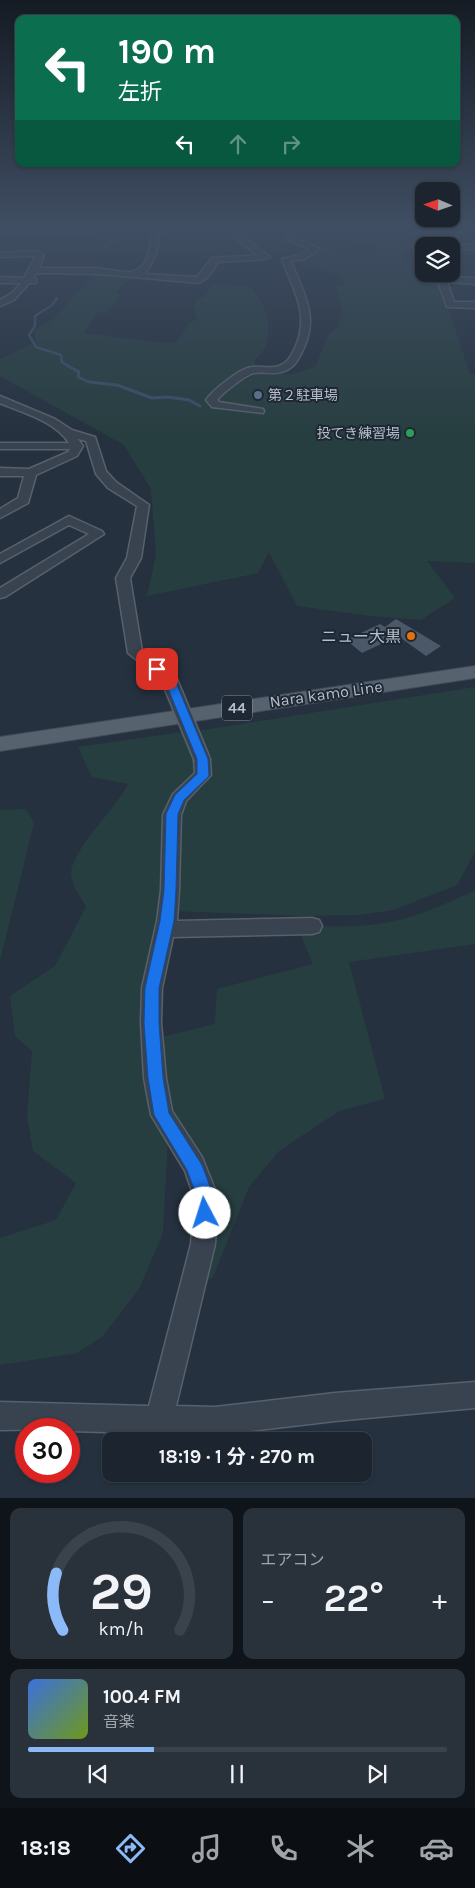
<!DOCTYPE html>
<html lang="ja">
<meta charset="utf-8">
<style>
body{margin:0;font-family:Karla,"Noto Sans JP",sans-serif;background:#29313b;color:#f1f3f6;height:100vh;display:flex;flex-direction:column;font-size:19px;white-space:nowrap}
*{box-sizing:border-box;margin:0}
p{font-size:16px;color:#a0a5aa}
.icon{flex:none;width:28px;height:28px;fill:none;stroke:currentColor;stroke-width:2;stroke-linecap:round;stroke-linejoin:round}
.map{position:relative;height:1498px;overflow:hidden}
.panel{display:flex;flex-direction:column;gap:10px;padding:10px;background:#0f141a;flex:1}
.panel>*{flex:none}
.banner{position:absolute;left:15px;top:15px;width:445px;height:152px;border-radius:10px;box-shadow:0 1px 4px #0004,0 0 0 1px #3a424b;background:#0b6e4f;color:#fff;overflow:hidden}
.needle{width:32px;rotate:272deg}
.tools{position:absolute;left:415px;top:182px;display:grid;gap:10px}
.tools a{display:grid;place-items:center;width:45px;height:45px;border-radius:10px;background:#1c252f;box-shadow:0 1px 4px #0004,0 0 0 1px #3a424b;font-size:25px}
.speed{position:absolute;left:15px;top:1418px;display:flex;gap:10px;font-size:25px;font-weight:700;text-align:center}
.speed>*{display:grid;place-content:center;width:65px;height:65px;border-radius:50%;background:#1c252f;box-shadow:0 1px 4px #0004,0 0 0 1px #3a424b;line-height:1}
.speed .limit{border:8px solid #d22;background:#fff;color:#111}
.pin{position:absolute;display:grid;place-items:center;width:42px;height:42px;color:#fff;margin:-21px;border-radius:10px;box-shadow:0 2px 8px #0006}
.me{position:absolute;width:55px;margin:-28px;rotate:355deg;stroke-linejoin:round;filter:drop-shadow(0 0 4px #0008)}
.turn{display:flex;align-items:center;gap:18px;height:105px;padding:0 20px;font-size:22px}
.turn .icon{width:65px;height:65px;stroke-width:2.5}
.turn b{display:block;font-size:35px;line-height:42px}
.lanes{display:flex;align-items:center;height:48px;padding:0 20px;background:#0003;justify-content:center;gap:25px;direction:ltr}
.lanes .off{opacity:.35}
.big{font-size:38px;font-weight:700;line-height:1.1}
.panel .widget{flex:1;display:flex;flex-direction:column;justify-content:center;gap:8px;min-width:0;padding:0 18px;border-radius:10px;background:#29313b}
.panel .dial{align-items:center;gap:0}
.dial svg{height:130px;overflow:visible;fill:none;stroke:#3a424b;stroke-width:7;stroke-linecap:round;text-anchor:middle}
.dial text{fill:#f1f3f6;stroke:none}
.song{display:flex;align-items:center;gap:15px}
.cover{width:60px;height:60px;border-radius:8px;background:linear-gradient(135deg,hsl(220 70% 55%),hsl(80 70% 35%))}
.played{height:5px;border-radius:2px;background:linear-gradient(90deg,#8cbaf8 30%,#3a424b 30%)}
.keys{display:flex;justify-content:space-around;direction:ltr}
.heat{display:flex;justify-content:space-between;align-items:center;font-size:28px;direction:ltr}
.panel .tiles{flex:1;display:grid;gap:10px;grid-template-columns:1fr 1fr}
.widget:last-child{grid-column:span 2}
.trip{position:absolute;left:102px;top:1432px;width:270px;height:50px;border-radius:10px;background:#1c252f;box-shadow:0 1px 4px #0004,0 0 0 1px #3a424b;font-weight:700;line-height:50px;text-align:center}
.dock{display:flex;height:80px;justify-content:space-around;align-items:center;background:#0b0f13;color:#a0a5aa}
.dock .icon{width:35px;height:35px}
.dock .on{color:#8cbaf8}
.dock b{font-size:22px;color:#f1f3f6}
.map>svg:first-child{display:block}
</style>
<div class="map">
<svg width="475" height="1498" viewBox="0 0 475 1498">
<rect width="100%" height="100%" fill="#25313f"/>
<path fill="#273e40" d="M359 238 395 239 410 243 402 251 401 259 422 278 440 283 470 374 475 375V563L427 561 455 598 421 620 371 616 297 606 269 552 258 573 147 596 156 555 151 489 124 445 0 376V359L36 342 34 330 55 318 94 273 132 277 118 289 116 294H122L106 313 98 312 84 333 164 343H176L190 322 197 319 194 305 199 298 205 297 212 284 250 286C255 294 262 302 265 310 271 326 270 349 255 359V368L207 400 208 405 225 391 260 372 292 374 315 367 329 334 337 328 342 309 336 286 345 285 342 275 309 266 295 260C307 256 319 254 323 242L337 243 331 249 339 253 371 256 379 250 378 245 357 241Z
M475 687V852L457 885 393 910 359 915 302 916 175 911 180 861 179 820 185 803 203 786 210 776 197 731Z
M182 732 198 768 197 774 179 790 168 852 149 1046V1108L168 1139 163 1233 139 1289 102 1337 77 1353 0 1365V1238L56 1220 76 1183 33 1151 27 1116 32 1051 15 1036 10 996 55 966 86 907C81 898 72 885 71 875 70 851 116 809 128 784L92 777 78 747Z
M26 809 34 823 0 961V810Z
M475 891V944L349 962 385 1099 339 1111 279 1151 249 1187 213 1277 206 1282 214 1201 166 1105 158 1038 215 1024 217 989 313 964 297 926C334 927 372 928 407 918 430 911 453 900 475 891Z"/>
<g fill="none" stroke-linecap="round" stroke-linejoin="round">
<path stroke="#3a4f68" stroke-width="2.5" d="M105 248 112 241V231
M57 298 52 305 35 316V326L29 335 36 347 61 355 62 362 70 367"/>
<path stroke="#3a4f68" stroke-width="3" d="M68 366 79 372 78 377 89 382 117 385 152 398 168 397 189 400 200 406"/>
</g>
<path fill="#4b5868" d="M396 619 441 646 426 656 398 636 362 653 346 640 380 624 385 627Z"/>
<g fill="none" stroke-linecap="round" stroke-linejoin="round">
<g stroke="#57616d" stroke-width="3">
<path id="minor" d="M110 226H192L188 228 159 229C159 251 156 256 145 274L197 277 212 258 258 255 240 242 229 226H237L246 239 270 257 266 259 218 262 208 277 199 283 100 274 36 273 33 278 36 279V283H29L14 300 0 306V300L12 293 21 283H0V277L24 278 36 256 0 257V253L35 251 44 255 39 268C58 268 78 268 97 268 107 269 118 272 128 272 149 272 151 244 151 229L0 234V230Z
M290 226H298L294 237 320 249 304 259 291 261C304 295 320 316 302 352 297 362 293 369 281 372 273 375 263 371 254 373 245 375 223 393 217 400L219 402 263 409 264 411 263 413 212 407 206 400C213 390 240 368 252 367 260 366 271 369 279 366 287 363 290 358 294 350 311 316 294 292 282 259L299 255 310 249 287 240 286 233Z
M413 244 475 245V249H451V246H424V249L421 248 424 261V274H427L428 276 475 278V284L447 282 454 302H475V308L447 307 438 282H427L420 278Z
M0 396 55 419 72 430 95 437 106 471 116 482 149 505 141 558 130 578 142 651 173 674 176 677 173 680H163L128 653 116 578 127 558 137 506 108 488 96 474 86 441 78 439 83 446 77 456 36 475 28 503 0 518V509L18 498 24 476H0V468L29 469 68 452 70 449H0V443H69C55 421 23 413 0 403Z
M69 516 102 531 104 534 5 597 0 598V588L89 534 69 525 0 563V554Z
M202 753 208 755 210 759 211 775 186 801 181 815 179 890 177 921 312 918 319 920 322 926 319 932 312 934 173 937 162 988 161 1023 166 1078 172 1111 202 1157 218 1197 215 1244 176 1406 215 1407 335 1393 475 1382V1408L335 1421 215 1435 69 1431V1429L0 1430V1402L149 1406 191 1244 194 1197 185 1171 151 1115 144 1078 141 1023 142 988 157 921 161 890 163 815 173 794 195 773 194 759 196 755Z"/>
</g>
<g stroke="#424c58" stroke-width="2">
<path id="major" d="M475 666V678L0 751V737Z"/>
</g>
<use href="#minor" fill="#39434f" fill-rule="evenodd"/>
<use href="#major" fill="#57626f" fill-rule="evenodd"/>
<g stroke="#57616d" stroke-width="18" stroke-linecap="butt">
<path id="minor-bridge" d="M168 677 202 759"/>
</g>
<use href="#minor-bridge" stroke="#39434f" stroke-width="15"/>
</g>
<linearGradient id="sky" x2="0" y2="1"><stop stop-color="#141b23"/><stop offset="0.52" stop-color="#404e63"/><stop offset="1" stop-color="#404e63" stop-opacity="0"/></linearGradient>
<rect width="475" height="436" fill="url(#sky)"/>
<path fill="#1a73e8" stroke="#114b97" d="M157 666 174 678 208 759 209 776 184 800 178 814 176 890 174 921 159 988V1023L163 1078 169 1113 202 1165 214 1197 213 1213 211 1219 205 1221 199 1219 196 1213 197 1197 187 1170 154 1115 148 1078 144 1023 145 988 160 921 164 890 166 814 175 795 197 774V759L164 679 152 669Z"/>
<circle fill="#5c6f8a" stroke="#1e2834" stroke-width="2" cx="258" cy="395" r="5"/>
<circle fill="#2e9e5b" stroke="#1e2834" stroke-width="2" cx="410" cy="433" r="5"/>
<circle fill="#e8710a" stroke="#1e2834" stroke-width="2" cx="411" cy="636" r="5"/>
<g text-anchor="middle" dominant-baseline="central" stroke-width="4" stroke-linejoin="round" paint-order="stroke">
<g font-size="14" fill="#b5beca" stroke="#1e2834" text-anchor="start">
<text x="268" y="395">第２駐車場</text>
<text x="400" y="433" text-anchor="end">投てき練習場</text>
</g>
<rect fill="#1e2834" stroke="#88919d" stroke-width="1" x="222" y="695.5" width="30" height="25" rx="4"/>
<g font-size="15" font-weight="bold" fill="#b5beca">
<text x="237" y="708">44</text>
</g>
<g font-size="16" fill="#b5beca" stroke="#1e2834" text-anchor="end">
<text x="401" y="636">ニュー大黒</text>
</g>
<g font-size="16" fill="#b5beca" stroke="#1e2834">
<text transform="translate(326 694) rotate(-8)">Nara kamo Line</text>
</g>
</g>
</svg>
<div class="tools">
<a><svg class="needle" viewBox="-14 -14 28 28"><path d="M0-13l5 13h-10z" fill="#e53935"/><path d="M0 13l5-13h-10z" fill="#a0a5aa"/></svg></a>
<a><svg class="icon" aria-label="layers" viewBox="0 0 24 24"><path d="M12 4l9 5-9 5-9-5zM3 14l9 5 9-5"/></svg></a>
</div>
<div class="speed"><div class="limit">30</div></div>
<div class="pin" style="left:157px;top:669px;background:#d93025"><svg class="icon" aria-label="arrive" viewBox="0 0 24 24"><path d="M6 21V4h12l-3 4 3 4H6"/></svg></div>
<svg class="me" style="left:205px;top:1213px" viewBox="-20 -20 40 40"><circle r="19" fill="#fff"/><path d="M0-13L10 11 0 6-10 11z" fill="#1a73e8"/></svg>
<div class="trip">18:19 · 1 分 · 270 m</div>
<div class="banner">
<div class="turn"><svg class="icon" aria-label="left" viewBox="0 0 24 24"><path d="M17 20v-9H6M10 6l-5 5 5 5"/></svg><div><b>190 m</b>左折</div></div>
<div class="lanes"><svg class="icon" aria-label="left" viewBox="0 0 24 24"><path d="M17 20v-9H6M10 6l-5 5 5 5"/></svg><svg class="icon off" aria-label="ahead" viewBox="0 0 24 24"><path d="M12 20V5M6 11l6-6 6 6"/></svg><svg class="icon off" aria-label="right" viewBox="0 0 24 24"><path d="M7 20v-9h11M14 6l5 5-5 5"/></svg></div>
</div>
</div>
<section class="panel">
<div class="tiles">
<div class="widget dial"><svg viewBox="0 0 100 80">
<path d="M14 69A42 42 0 1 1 86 69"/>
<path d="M14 69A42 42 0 0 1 10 34" stroke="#8cbaf8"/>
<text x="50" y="56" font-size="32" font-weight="700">29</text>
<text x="50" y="72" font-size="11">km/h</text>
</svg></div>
<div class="widget"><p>エアコン</p>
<div class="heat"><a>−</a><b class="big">22°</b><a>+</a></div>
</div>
<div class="widget">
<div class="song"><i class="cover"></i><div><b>100.4 FM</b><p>音楽</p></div></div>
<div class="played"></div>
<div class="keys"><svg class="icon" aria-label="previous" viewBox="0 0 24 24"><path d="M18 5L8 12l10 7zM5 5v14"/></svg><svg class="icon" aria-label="pause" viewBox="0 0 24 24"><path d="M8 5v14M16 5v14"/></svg><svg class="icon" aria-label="next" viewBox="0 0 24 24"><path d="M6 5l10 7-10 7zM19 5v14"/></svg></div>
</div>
</div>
</section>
<nav class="dock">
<b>18:18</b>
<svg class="icon on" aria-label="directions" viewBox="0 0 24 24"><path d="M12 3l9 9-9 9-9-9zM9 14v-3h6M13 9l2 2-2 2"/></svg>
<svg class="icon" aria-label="music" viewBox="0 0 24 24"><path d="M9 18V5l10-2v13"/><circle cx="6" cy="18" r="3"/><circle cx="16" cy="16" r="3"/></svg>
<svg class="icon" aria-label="phone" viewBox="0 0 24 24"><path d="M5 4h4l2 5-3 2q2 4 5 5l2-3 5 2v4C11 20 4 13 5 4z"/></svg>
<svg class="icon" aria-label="climate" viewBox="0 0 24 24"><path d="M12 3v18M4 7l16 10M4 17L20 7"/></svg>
<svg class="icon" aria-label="car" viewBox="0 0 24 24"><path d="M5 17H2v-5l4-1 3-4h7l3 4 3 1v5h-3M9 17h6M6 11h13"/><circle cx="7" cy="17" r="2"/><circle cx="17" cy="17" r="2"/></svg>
</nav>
